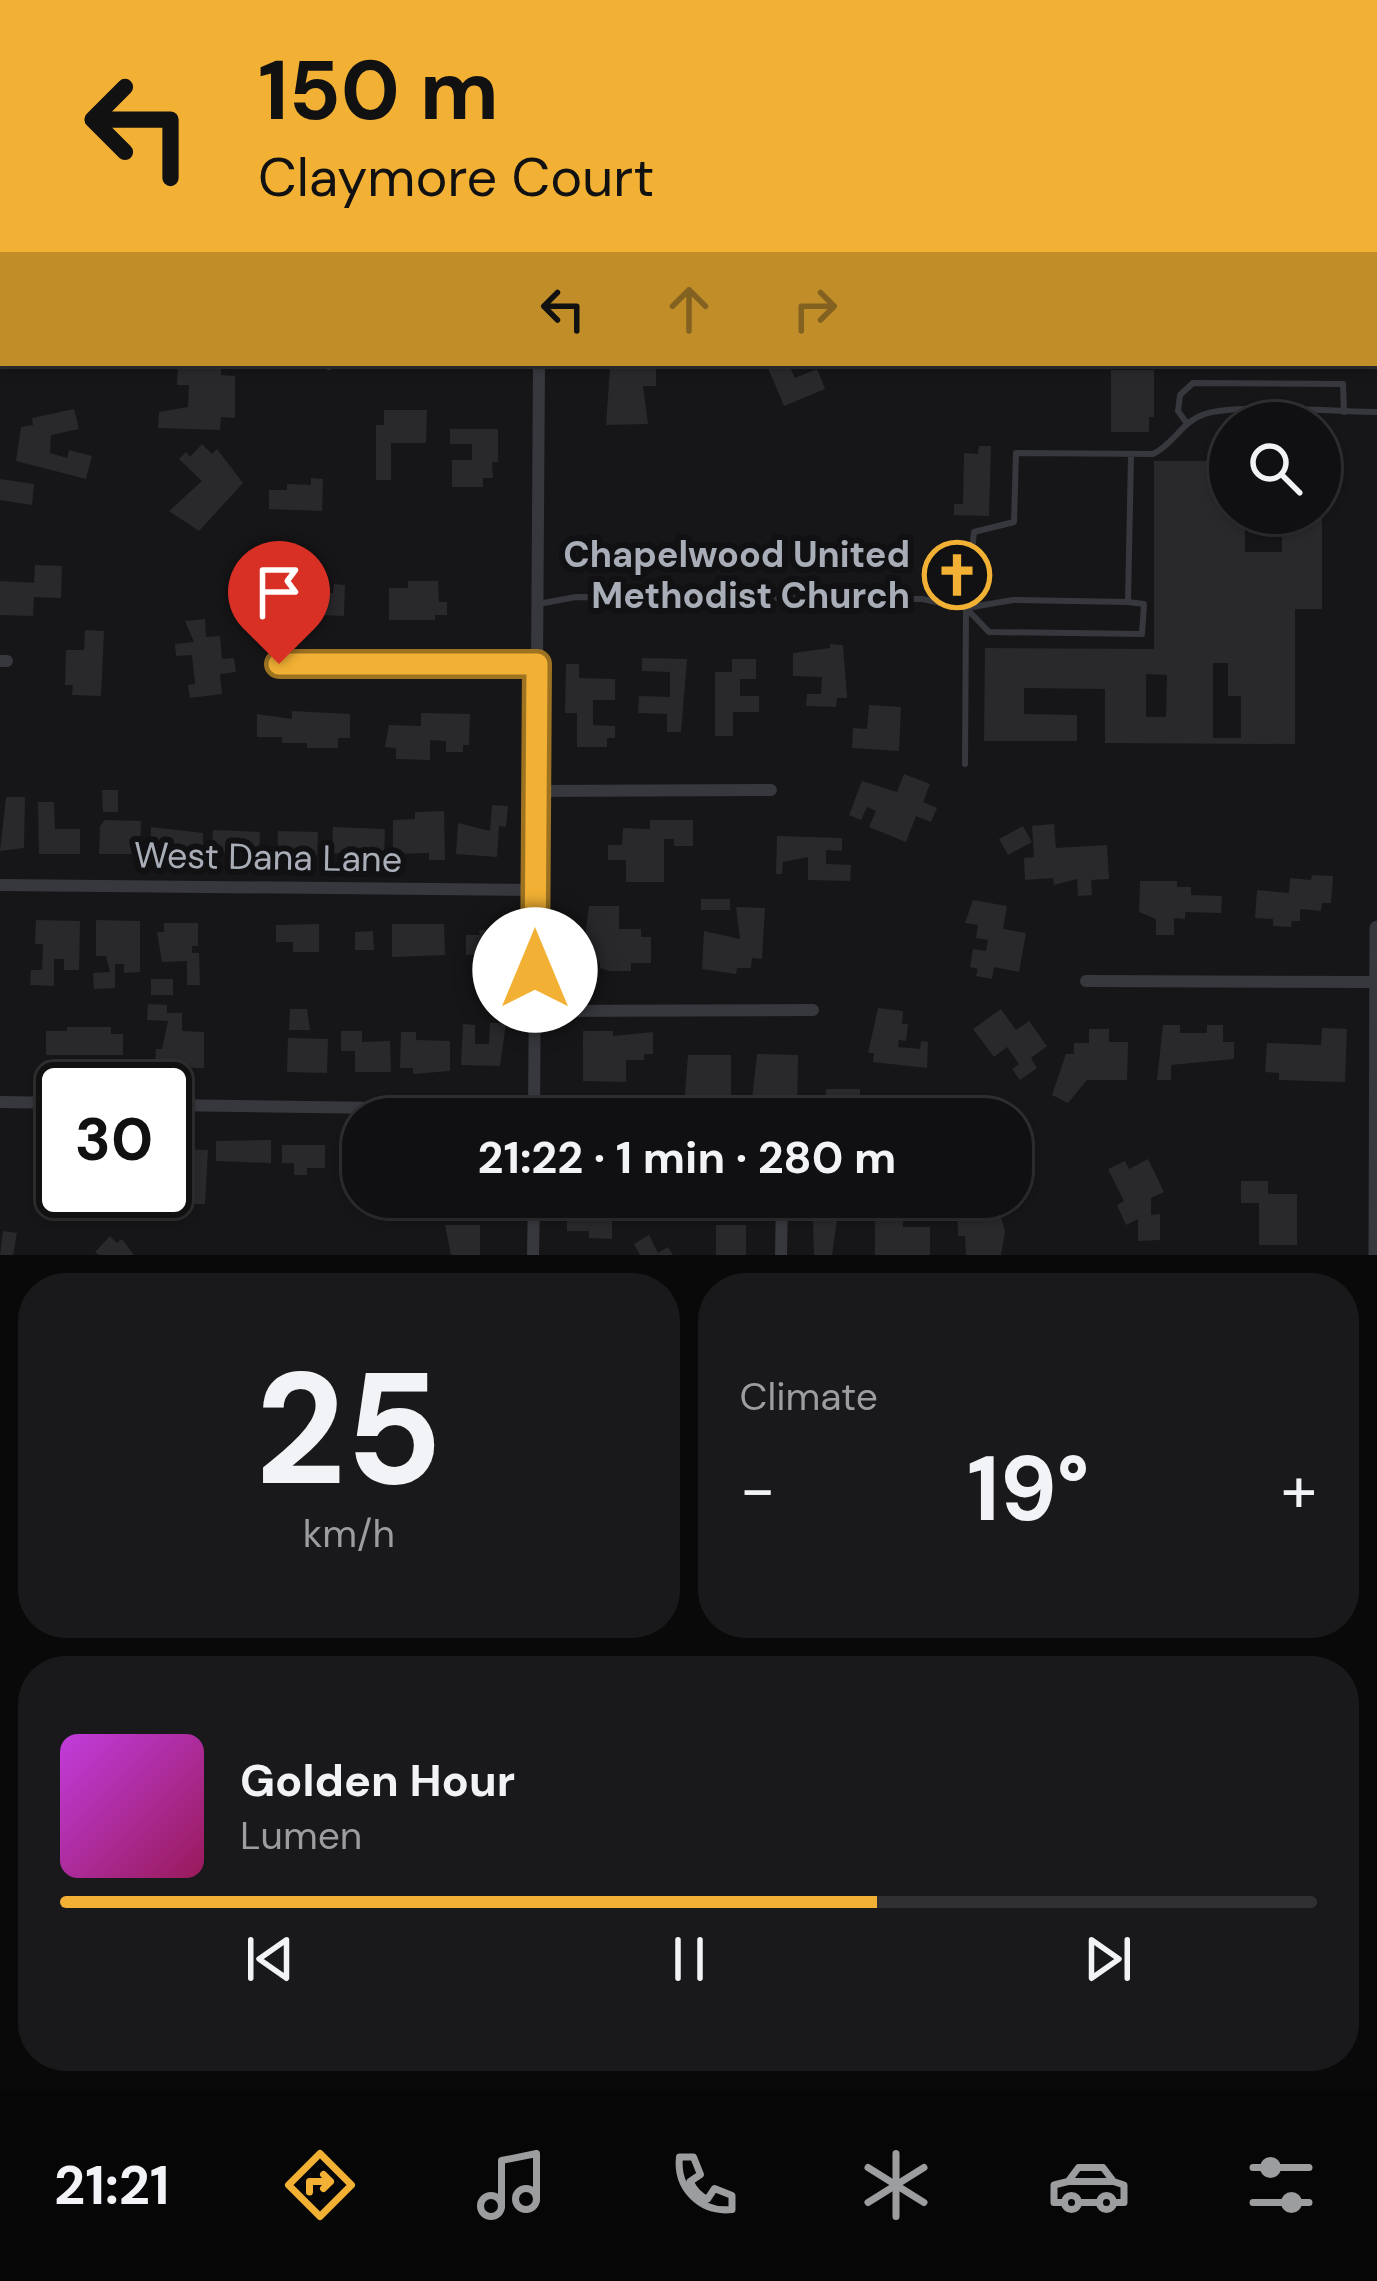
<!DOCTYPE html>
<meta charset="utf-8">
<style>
body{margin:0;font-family:"DM Sans",sans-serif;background:#19191b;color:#f1f3f6;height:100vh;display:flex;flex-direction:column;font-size:45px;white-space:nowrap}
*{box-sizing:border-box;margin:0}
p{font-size:39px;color:#9c9d9f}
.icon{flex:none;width:66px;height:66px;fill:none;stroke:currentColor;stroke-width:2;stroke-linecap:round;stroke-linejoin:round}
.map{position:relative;height:1255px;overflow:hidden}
.side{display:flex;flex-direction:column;gap:18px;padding:18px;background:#09090a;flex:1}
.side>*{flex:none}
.banner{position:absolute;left:0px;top:0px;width:1377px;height:366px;box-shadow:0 3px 9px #0004,0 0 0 3px #303032;background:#f2b134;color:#111;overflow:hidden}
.buttons{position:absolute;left:1209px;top:402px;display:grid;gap:24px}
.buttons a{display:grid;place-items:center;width:132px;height:132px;border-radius:50%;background:#101012;box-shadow:0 3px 9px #0004,0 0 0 3px #303032;font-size:60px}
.speed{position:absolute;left:36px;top:1062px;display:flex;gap:24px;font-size:60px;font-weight:700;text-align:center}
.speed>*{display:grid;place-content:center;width:156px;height:156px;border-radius:50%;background:#101012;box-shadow:0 3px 9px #0004,0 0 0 3px #303032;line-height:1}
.speed .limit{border:6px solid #111;border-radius:18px;background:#fff;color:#111}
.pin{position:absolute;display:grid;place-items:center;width:102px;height:102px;color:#fff;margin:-123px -51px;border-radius:50% 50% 50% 0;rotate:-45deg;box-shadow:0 0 12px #0007}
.pin .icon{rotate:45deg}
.me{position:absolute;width:132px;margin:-66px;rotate:0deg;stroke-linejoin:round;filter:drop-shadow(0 0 9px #0008)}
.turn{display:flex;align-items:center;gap:42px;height:252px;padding:0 60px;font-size:54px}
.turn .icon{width:156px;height:156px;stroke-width:2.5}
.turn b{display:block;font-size:84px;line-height:102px}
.lanes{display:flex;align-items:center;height:114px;padding:0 60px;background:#0003;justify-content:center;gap:60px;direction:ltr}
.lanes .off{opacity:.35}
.big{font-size:90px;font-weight:700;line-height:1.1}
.side .tile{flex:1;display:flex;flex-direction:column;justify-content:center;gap:18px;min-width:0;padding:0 42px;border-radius:48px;background:#19191b}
.side .dial{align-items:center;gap:0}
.dial b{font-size:156px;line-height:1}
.song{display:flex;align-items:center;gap:36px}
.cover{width:144px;height:144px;border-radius:18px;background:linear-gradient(135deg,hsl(290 70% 55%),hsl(330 70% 35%))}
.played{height:12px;border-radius:6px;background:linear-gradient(90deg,#f2b134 65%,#303032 65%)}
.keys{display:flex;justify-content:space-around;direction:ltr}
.heat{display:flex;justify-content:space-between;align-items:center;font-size:66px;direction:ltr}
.side .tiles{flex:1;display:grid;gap:18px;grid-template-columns:1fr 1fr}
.tile:last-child{grid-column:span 2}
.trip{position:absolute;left:342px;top:1098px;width:690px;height:120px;border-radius:48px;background:#101012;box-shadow:0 3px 9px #0004,0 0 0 3px #303032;font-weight:700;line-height:120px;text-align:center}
.dock{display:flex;height:192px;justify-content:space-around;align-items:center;background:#060607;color:#9c9d9f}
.dock .icon{width:84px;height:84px}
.dock .on{color:#f2b134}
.dock b{font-size:54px;color:#f1f3f6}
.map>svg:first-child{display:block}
</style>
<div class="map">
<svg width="1377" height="1255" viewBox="0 0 1377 1255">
<rect width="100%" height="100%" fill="#161618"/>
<path fill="#29292c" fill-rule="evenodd" d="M178 363H234V368H221V375L235 376V418L221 417 220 430 158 428 159 412 188 407 189 385H177Z
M766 363H788L795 378 817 369 825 389 784 406Z
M656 367V386H643L648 424 606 425 610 368Z
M1111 370H1154V417H1149V432H1111Z
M74 409 79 429 51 435 50 453 67 458 69 450 92 456 86 479 16 461 21 427 33 425 32 418Z
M384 410H427L426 443H391V480H376V425H384Z
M450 429H498V462H492L493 478H483V487H452V460H472V444H450Z
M202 444 212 454 217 449 243 483 199 531 169 511 202 481 179 459 186 452 190 457Z
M979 446H991L989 516 954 515V504H963L964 453 978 454Z
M1154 461H1230V513H1245V552H1282V513H1322V609H1295V744L1105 743V689L1024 688V714L1077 715V741H984L985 648 1154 649ZM1213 663H1228V696H1241V738H1213ZM1146 674 1167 675 1166 717H1146Z
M311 478 323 479 322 511 269 509V490H287V484L311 485Z
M0 479 34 484 32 505 0 500Z
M252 560 281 561 280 595 298 596 299 585 322 586 321 593H333L334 584 345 585 344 616 270 613 271 596 259 595V578H251Z
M35 565 62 566 61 598 34 597 33 616 0 615V581L34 583Z
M408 581H438L439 602H447V615H435V620H389V588H408Z
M205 619 206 637 220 636 222 659 234 658 236 672 220 674 222 694 190 698 188 685 195 684 192 655 176 656 175 644 194 642 185 621Z
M85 630 104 631 101 696 72 695 73 685H65L66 650H84Z
M830 644 843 645 847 698H837L836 707 806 706 807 694H821L822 677 793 676V653L830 648Z
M642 658 687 659 681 732H667V714L638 713 639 696 670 697V672L642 671Z
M732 659H756V679H740V696H759V712H733V736H715V672H732Z
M566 664H579V678L615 679V700H593V725L615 726V738H607V747H577V713H565Z
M869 705 901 707 899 751 852 748 853 728 867 729Z
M292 711 350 714V738H338V748H307V743H282V737H257V714L292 719Z
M421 713 470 714 469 745H463V752H446V741L430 740V760L396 759V748L385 747 389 725 421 726Z
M904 774 930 784 923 802 937 808 931 822 916 816 906 842 869 827 876 811 867 807 861 820 849 815 862 781 897 792Z
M102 790H118V812H103Z
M6 797H25L24 848 0 851Z
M38 802H54L55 829H80V854H39Z
M492 805 508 806 506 827 499 826 497 857 456 854 458 823 490 831Z
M444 811 445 860H429V853L393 854V820L415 819V812Z
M105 820 141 821 140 854H99L100 826Z
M650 820H693V846H674V839H664V882H626V860H608V845H622L623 828 650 829Z
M1054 824 1056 848 1107 845 1109 879 1091 880 1092 895 1078 896 1077 879 1054 885 1053 878 1025 880 1024 858 1034 857 1032 826Z
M1023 826 1032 842 1008 855 999 839Z
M151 827 203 833V851L151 850Z
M333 827 385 829 384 856 332 853Z
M213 830 260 832 259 854 212 852Z
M278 831 318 832 317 857 277 856Z
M777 836 842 838V851L826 850V864L851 865 850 881 808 880V857L783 862 782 874H776Z
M1312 875 1333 876 1331 903H1322L1321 911 1300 909V921H1292L1291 927 1273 926V919L1255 918 1257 890 1289 893 1290 878 1311 880Z
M1140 881H1177V887H1191V895L1222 896 1221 913 1185 912V919L1174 918V935H1156V919L1139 912Z
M701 899H730V910H701Z
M973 900 1007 906 1003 929 1026 933 1019 972 994 967 992 979 976 976 978 969 970 967 973 949 986 951 988 940 976 938 978 925 965 923Z
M589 906H619V929H641V937H651V963H631V971H609L600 968V962H591L590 947H584Z
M736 907 765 908 762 959 752 958 751 968H737L736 974 702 969 704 931 740 939Z
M36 920 80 921 79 970H64V959H54V986L30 985 31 970H42L43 944H35Z
M96 920 140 921V972L124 973V964H115V988L94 989 93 973 110 972 106 956H96Z
M164 923H198V946H192V953H199L200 985H187V961L162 962 157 932H164Z
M319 924V952H293V942H276V925Z
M392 924H444L445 955 392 957Z
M479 930H508V954L466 955V935H480Z
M373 931 374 950H355V932Z
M151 979H173V995H151Z
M148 1004 167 1005V1013H182V1031L204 1032V1068L155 1067 156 1049H162L168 1021 147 1020Z
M878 1008 903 1011 902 1024H908L906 1041 899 1040 898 1047 920 1049 921 1041 928 1042 927 1068 873 1062 874 1053H868Z
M290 1009H307L310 1030H289Z
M1001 1009 1016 1030 1029 1021 1047 1046 1031 1058 1037 1068 1020 1080 1012 1069 1019 1064 1007 1047 994 1057 973 1029Z
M490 1023H506L500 1066 461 1065 463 1024 475 1025V1044H489Z
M1163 1025H1180V1033H1207V1025H1223V1042H1234V1059L1171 1065V1080H1157Z
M67 1027H111V1034H123V1055H46V1031H67Z
M1322 1028 1347 1029 1345 1082 1279 1080V1073L1265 1072 1267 1043 1321 1045Z
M1089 1029H1109V1042H1128L1127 1080H1087L1068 1103 1052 1095 1066 1054H1074V1043H1089Z
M341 1031H362V1042L390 1041 391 1072H355V1051H341Z
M583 1031H613V1036L653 1032V1054H644V1060H626V1082L583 1081Z
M401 1032H416V1040L450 1041V1071L413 1074V1068H400Z
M288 1038 328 1039 327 1073 287 1072Z
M757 1054 798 1055 797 1119H774L775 1102 751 1109Z
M688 1055H731V1101L708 1095V1119H683Z
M826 1089H860V1105L837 1104V1119H818L819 1108 825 1109Z
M593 1105H637V1119H593Z
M271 1140V1163L216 1161V1141Z
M282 1145H325V1168H307V1175H294V1163H282Z
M355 1147H363V1179H348V1158H355Z
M179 1149 208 1150 205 1204H190V1193L165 1190V1161L179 1162Z
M39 1152 63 1153V1181L39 1186Z
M1148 1159 1164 1192 1151 1198V1215L1160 1214V1240L1138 1241V1219L1126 1225 1117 1205 1124 1201 1108 1169 1125 1161 1129 1169Z
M1241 1181H1268V1194H1297V1245H1259V1203H1241Z
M567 1197H582V1208H595V1197H612V1239L589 1238V1231H567Z
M811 1197H841V1205H830V1215H811Z
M957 1197H981L982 1214 1000 1213 1005 1232 1001 1255H966L965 1236H958Z
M875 1204 903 1205V1227H930V1255H875Z
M813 1220H837L832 1255H814Z
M445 1225H480V1255H451Z
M716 1225H746V1255H716Z
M3 1231 17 1233 13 1255H0Z
M649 1235 658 1253 668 1247 673 1255H640L634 1244Z
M110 1236 117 1243 122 1239 134 1255H99L95 1252Z"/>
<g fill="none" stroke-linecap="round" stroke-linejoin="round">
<path stroke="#37383d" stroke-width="6" d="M0 121H3
M0 159 3 160
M1186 422 1178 411 1180 395 1193 383 1343 384 1344 412
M1128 602 1131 456
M538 604 576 597 922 599 966 608 1013 600 1128 602 1144 604 1142 634 989 632 966 608
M965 764 966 608 974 532 1014 522 1016 453 1153 454C1174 444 1182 421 1205 414 1240 403 1336 412 1377 412"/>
<path stroke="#37383d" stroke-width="12" d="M230 3V0
M427 3V0
M753 3V0
M968 3V0
M329 364 331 363
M0 661H7
M279 664H537
M536 791 771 790
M0 885 536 890
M1086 981 1377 982
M535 1011 813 1010
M0 1102 63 1103
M165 1105 534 1110
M534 1119 539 363
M533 1255 534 1197
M781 1255 782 1199"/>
<path stroke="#37383d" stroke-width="15" d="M0 94H3
M1374 106 1377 107
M1376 1255 1377 928"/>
</g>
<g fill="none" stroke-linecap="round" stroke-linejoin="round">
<g stroke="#9d7322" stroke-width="30">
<path id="route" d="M279 664H537L535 970"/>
</g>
<use href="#route" stroke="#f2b134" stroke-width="21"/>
</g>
<defs>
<g id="church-ring" transform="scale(3.45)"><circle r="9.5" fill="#111113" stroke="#f2b134" stroke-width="1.5"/><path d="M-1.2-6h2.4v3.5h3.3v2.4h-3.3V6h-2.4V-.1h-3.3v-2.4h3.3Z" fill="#f2b134"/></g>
</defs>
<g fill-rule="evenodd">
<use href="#church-ring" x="957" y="575"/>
</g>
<g text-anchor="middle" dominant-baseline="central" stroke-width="12" stroke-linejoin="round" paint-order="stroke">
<g font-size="36" font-weight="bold" fill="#a8adb8" stroke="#111113" text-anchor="end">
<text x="910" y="554">Chapelwood United<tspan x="910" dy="41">Methodist Church</tspan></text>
</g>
<g font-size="36" fill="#a8adb8" stroke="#111113">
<text transform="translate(268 857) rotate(1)">West Dana Lane</text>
</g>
</g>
</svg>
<div class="buttons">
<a><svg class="icon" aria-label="search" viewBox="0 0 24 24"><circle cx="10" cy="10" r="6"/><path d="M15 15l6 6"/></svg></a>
</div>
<div class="speed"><div class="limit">30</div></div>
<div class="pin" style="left:279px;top:664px;background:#d93025"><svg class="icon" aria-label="arrive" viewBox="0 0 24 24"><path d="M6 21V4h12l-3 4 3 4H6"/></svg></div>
<svg class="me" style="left:535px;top:970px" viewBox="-20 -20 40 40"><circle r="19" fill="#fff"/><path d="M0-13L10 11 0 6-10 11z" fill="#f2b134"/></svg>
<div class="trip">21:22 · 1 min · 280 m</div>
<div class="banner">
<div class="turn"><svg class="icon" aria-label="left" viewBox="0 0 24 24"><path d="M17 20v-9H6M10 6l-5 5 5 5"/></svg><div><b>150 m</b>Claymore Court</div></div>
<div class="lanes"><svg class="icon" aria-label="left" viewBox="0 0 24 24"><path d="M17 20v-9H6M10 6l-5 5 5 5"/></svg><svg class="icon off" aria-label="ahead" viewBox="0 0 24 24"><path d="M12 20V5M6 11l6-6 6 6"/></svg><svg class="icon off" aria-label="right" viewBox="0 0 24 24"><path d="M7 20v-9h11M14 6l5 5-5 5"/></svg></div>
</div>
</div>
<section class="side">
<div class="tiles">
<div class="tile dial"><b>25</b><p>km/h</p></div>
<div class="tile"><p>Climate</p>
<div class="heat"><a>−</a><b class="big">19°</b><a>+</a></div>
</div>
<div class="tile">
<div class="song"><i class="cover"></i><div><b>Golden Hour</b><p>Lumen</p></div></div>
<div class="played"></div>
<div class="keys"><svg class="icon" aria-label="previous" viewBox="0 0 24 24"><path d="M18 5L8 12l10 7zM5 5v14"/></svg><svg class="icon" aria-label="pause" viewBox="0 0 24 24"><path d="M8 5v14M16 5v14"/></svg><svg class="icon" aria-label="next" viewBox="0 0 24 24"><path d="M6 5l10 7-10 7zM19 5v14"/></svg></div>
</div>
</div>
</section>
<nav class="dock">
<b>21:21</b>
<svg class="icon on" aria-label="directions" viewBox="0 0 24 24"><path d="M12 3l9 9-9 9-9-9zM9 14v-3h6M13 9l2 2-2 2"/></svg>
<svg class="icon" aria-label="music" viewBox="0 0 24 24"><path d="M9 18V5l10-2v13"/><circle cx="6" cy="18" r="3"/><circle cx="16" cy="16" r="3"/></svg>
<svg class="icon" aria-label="phone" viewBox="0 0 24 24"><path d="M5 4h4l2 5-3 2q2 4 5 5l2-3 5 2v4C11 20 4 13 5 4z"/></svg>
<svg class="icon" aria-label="climate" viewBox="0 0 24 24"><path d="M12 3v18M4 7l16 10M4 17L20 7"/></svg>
<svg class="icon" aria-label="car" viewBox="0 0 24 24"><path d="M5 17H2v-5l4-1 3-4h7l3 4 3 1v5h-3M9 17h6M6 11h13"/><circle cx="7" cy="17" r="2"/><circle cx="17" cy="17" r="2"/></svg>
<svg class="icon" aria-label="filters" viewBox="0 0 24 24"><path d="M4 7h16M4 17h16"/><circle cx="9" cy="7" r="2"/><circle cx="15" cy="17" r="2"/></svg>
</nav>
